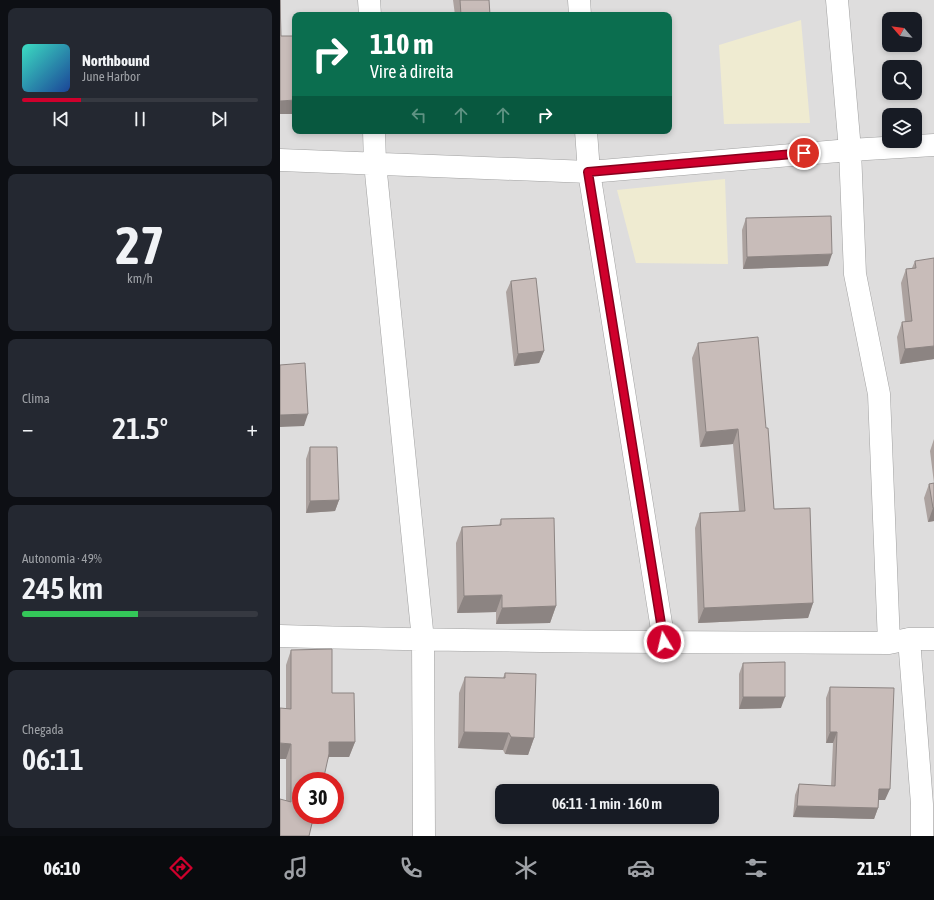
<!DOCTYPE html>
<html lang="pt">
<meta charset="utf-8">
<style>
body{margin:0;font-family:"Asap Condensed",sans-serif;background:#242831;color:#f1f3f6;height:100vh;display:flex;flex-direction:column;font-size:15px;white-space:nowrap}
*{box-sizing:border-box;margin:0}
p{font-size:13px;color:#9ea1a6}
.icon{flex:none;width:22px;height:22px;fill:none;stroke:currentColor;stroke-width:2;stroke-linecap:round;stroke-linejoin:round}
.map{position:relative;flex:1;overflow:hidden}
.details{display:flex;flex-direction:column;gap:8px;padding:8px;background:#0d0f14;width:280px}
.details>*{flex:none}
.guide{position:absolute;left:12px;top:12px;width:380px;height:122px;border-radius:8px;box-shadow:0 2px 6px #0003;background:#0b6e4f;color:#fff;overflow:hidden}
.needle{width:26px;rotate:298deg}
.tools{position:absolute;left:602px;top:12px;display:grid;gap:8px}
.tools a{display:grid;place-items:center;width:40px;height:40px;border-radius:8px;background:#171b24;box-shadow:0 2px 6px #0003;font-size:20px}
.speed{position:absolute;left:12px;top:772px;display:flex;gap:8px;font-size:20px;font-weight:700;text-align:center}
.speed>*{display:grid;place-content:center;width:52px;height:52px;border-radius:50%;background:#171b24;box-shadow:0 2px 6px #0003;line-height:1}
.speed .limit{border:6px solid #d22;background:#fff;color:#111}
.pin{position:absolute;display:grid;place-items:center;width:34px;height:34px;color:#fff;margin:-17px;border:2px solid #fff;border-radius:50%;box-shadow:0 1px 4px #0007}
.me{position:absolute;width:44px;margin:-22px;rotate:351deg;stroke-linejoin:round;filter:drop-shadow(0 0 3px #0008)}
.turn{display:flex;align-items:center;gap:14px;height:84px;padding:0 12px;font-size:18px}
.turn .icon{width:52px;height:52px;stroke-width:2.5}
.turn b{display:block;font-size:28px;line-height:34px}
.lanes{display:flex;align-items:center;height:38px;padding:0 12px;background:#0003;justify-content:center;gap:20px;direction:ltr}
.lanes .off{opacity:.35}
.big{font-size:30px;font-weight:600;line-height:1.1}
.details .card{flex:1;display:flex;flex-direction:column;justify-content:center;gap:6px;min-width:0;padding:0 14px;border-radius:8px;background:#242831}
.details .dial{align-items:center;gap:0}
.dial b{font-size:52px;line-height:1}
.song{display:flex;align-items:center;gap:12px}
.cover{width:48px;height:48px;border-radius:6px;background:linear-gradient(135deg,hsl(170 70% 55%),hsl(220 70% 35%))}
.played{height:4px;border-radius:2px;background:linear-gradient(90deg,#cf002c 25%,#363941 25%)}
.keys{display:flex;justify-content:space-around;direction:ltr}
.heat{display:flex;justify-content:space-between;align-items:center;font-size:22px;direction:ltr}
.charge{height:6px;border-radius:3px;background:linear-gradient(90deg,#34c759 49%,#363941 0)}
.trip{position:absolute;left:215px;top:784px;width:224px;height:40px;border-radius:8px;background:#171b24;box-shadow:0 2px 6px #0003;font-weight:600;line-height:40px;text-align:center}
.menu{display:flex;height:64px;justify-content:space-around;align-items:center;background:#090b0e;color:#9ea1a6}
.menu .icon{width:28px;height:28px}
.menu .active{color:#cf002c}
.menu b{font-size:18px;color:#f1f3f6}
main{display:flex;flex:1;min-height:0}
.map>svg:first-child{display:block}
</style>
<main>
<section class="details">
<div class="card">
<div class="song"><i class="cover"></i><div><b>Northbound</b><p>June Harbor</p></div></div>
<div class="played"></div>
<div class="keys"><svg class="icon" aria-label="previous" viewBox="0 0 24 24"><path d="M18 5L8 12l10 7zM5 5v14"/></svg><svg class="icon" aria-label="pause" viewBox="0 0 24 24"><path d="M8 5v14M16 5v14"/></svg><svg class="icon" aria-label="next" viewBox="0 0 24 24"><path d="M6 5l10 7-10 7zM19 5v14"/></svg></div>
</div>
<div class="card dial"><b>27</b><p>km/h</p></div>
<div class="card"><p>Clima</p>
<div class="heat"><a>−</a><b class="big">21.5°</b><a>+</a></div>
</div>
<div class="card"><p>Autonomia · 49%</p><b class="big">245 km</b><div class="charge"></div></div>
<div class="card"><p>Chegada</p><b class="big">06:11</b></div>
</section>
<div class="map">
<svg width="654" height="836" viewBox="0 0 654 836">
<rect width="100%" height="100%" fill="#f0ebe6"/>
<path fill="#dedddd" fill-rule="evenodd" d="M0 0H654V836H0ZM15 15H389V131H15ZM609 19H635V45H609ZM609 67H635V93H609ZM609 115H635V141H609ZM21 781H55V815H21ZM222 791H432V817H222Z"/>
<path fill="#efebd1" d="M521 20 530 123 444 124 439 45Z
M445 179 448 264 356 263 337 190Z"/>
<g fill="none" stroke-linecap="round" stroke-linejoin="round">
<g stroke="#a1a1a1" stroke-width="23">
<path id="street" d="M89 0 90 15
M299 0 300 15
M557 0 570 150 575 274 599 394 609 643
M94 131 95 163 143 640 144 836
M306 131 309 172 384 642
M0 160 309 172 570 150 654 145
M0 636C203 642 406 642 609 643L629 639H654
M629 639 642 804V836"/>
</g>
<use href="#street" stroke="#fff" stroke-width="22"/>
</g>
<path fill="#aca29f" d="M173 0H209L210 15H175Z
M466 218 548 266 463 269 462 230Z
M635 261 654 359 620 364 617 337 622 322H625L621 283 626 269 632 268Z
M231 281 264 351 259 363 234 366 226 292Z
M418 343 486 428 494 509 533 603 528 618 418 623 415 528 420 513 459 511 453 444 420 447 412 358Z
M654 439V521L648 522 644 498 649 484 654 483 650 451Z
M30 447 59 500 55 511 26 513V459Z
M221 519 276 606 270 623 216 624V612L177 613 176 543 182 527 219 525Z
M11 650 52 693 75 742 69 757H49L21 815 6 801V665Z
M463 663 501 708 459 709V674Z
M225 673 254 738 248 755 225 754 223 750 178 748 179 693 185 677 223 678Z
M550 687 605 800H599L598 808 594 819 513 817 515 795 519 784 551 786 553 743H546V698Z"/>
<path fill="#8c8482" d="M15 100V114H0V101Z
M552 254 548 266 463 269 467 257Z
M654 346V359L620 364 625 349Z
M264 351 259 363 234 366 238 354Z
M28 414 24 426 0 427V415Z
M458 429 453 444 420 447 426 432Z
M59 500 55 511 26 513 30 501Z
M653 508H654V521L648 522Z
M222 595 216 612 177 613 184 596Z
M533 603 528 618 418 623 424 608Z
M276 606 270 623 216 624 222 608Z
M463 697H505L501 708 459 709Z
M184 732 229 733 223 750 178 748Z
M550 732H557L553 743H546Z
M231 737 254 738 248 755 225 754Z
M49 742H75L69 757H44Z
M0 743 11 744 6 759H0Z
M599 789H610L605 800H595Z
M517 806 598 808 594 819 513 817Z"/>
<path fill="#c8bcb9" stroke="#8c8482" d="M0 0 1 36H15V100L0 101Z
M180 0H209L210 15H181Z
M551 216 552 254 467 257 466 218Z
M654 258V346L625 349 622 322 632 321 626 269 636 268 635 261Z
M256 278 264 351 238 354 231 281Z
M478 337 486 428H488L494 509 530 508 533 603 424 608 420 513 465 511 458 429 426 432 418 343Z
M25 363 28 414 0 415V365Z
M30 447H57L59 500 30 501Z
M654 483V508H653L649 484Z
M274 518 276 606 222 608V595L184 596 182 527 221 525V519Z
M52 649V693H74L75 742H49V754L43 781H21V815H34L29 836H0V799L11 802V744L0 743V708L11 709V650Z
M505 662V697H463V663Z
M225 673 256 674 254 738 231 737 229 733 184 732 185 677 225 678Z
M550 687 614 688 610 789H599L598 808 517 806 519 784 555 786 557 732H550Z"/>
<g fill="none" stroke-linecap="round" stroke-linejoin="round">
<g stroke="#87001d" stroke-width="10">
<path id="route" d="M384 642 308 172 524 153"/>
</g>
<use href="#route" stroke="#cf002c" stroke-width="7"/>
</g>
</svg>
<div class="tools">
<a><svg class="needle" viewBox="-14 -14 28 28"><path d="M0-13l5 13h-10z" fill="#e53935"/><path d="M0 13l5-13h-10z" fill="#9ea1a6"/></svg></a>
<a><svg class="icon" aria-label="search" viewBox="0 0 24 24"><circle cx="10" cy="10" r="6"/><path d="M15 15l6 6"/></svg></a>
<a><svg class="icon" aria-label="layers" viewBox="0 0 24 24"><path d="M12 4l9 5-9 5-9-5zM3 14l9 5 9-5"/></svg></a>
</div>
<div class="speed"><div class="limit">30</div></div>
<div class="pin" style="left:524px;top:153px;background:#d93025"><svg class="icon" aria-label="arrive" viewBox="0 0 24 24"><path d="M6 21V4h12l-3 4 3 4H6"/></svg></div>
<svg class="me" style="left:384px;top:642px" viewBox="-20 -20 40 40"><circle r="17" fill="#cf002c" stroke="#fff" stroke-width="3"/><path d="M0-11L8 9 0 5-8 9z" fill="#fff"/></svg>
<div class="trip">06:11 · 1 min · 160 m</div>
<div class="guide">
<div class="turn"><svg class="icon" aria-label="right" viewBox="0 0 24 24"><path d="M7 20v-9h11M14 6l5 5-5 5"/></svg><div><b>110 m</b>Vire à direita</div></div>
<div class="lanes"><svg class="icon off" aria-label="left" viewBox="0 0 24 24"><path d="M17 20v-9H6M10 6l-5 5 5 5"/></svg><svg class="icon off" aria-label="ahead" viewBox="0 0 24 24"><path d="M12 20V5M6 11l6-6 6 6"/></svg><svg class="icon off" aria-label="ahead" viewBox="0 0 24 24"><path d="M12 20V5M6 11l6-6 6 6"/></svg><svg class="icon" aria-label="right" viewBox="0 0 24 24"><path d="M7 20v-9h11M14 6l5 5-5 5"/></svg></div>
</div>
</div>
</main>
<nav class="menu">
<b>06:10</b>
<svg class="icon active" aria-label="directions" viewBox="0 0 24 24"><path d="M12 3l9 9-9 9-9-9zM9 14v-3h6M13 9l2 2-2 2"/></svg>
<svg class="icon" aria-label="music" viewBox="0 0 24 24"><path d="M9 18V5l10-2v13"/><circle cx="6" cy="18" r="3"/><circle cx="16" cy="16" r="3"/></svg>
<svg class="icon" aria-label="phone" viewBox="0 0 24 24"><path d="M5 4h4l2 5-3 2q2 4 5 5l2-3 5 2v4C11 20 4 13 5 4z"/></svg>
<svg class="icon" aria-label="climate" viewBox="0 0 24 24"><path d="M12 3v18M4 7l16 10M4 17L20 7"/></svg>
<svg class="icon" aria-label="car" viewBox="0 0 24 24"><path d="M5 17H2v-5l4-1 3-4h7l3 4 3 1v5h-3M9 17h6M6 11h13"/><circle cx="7" cy="17" r="2"/><circle cx="17" cy="17" r="2"/></svg>
<svg class="icon" aria-label="filters" viewBox="0 0 24 24"><path d="M4 7h16M4 17h16"/><circle cx="9" cy="7" r="2"/><circle cx="15" cy="17" r="2"/></svg>
<b>21.5°</b>
</nav>
